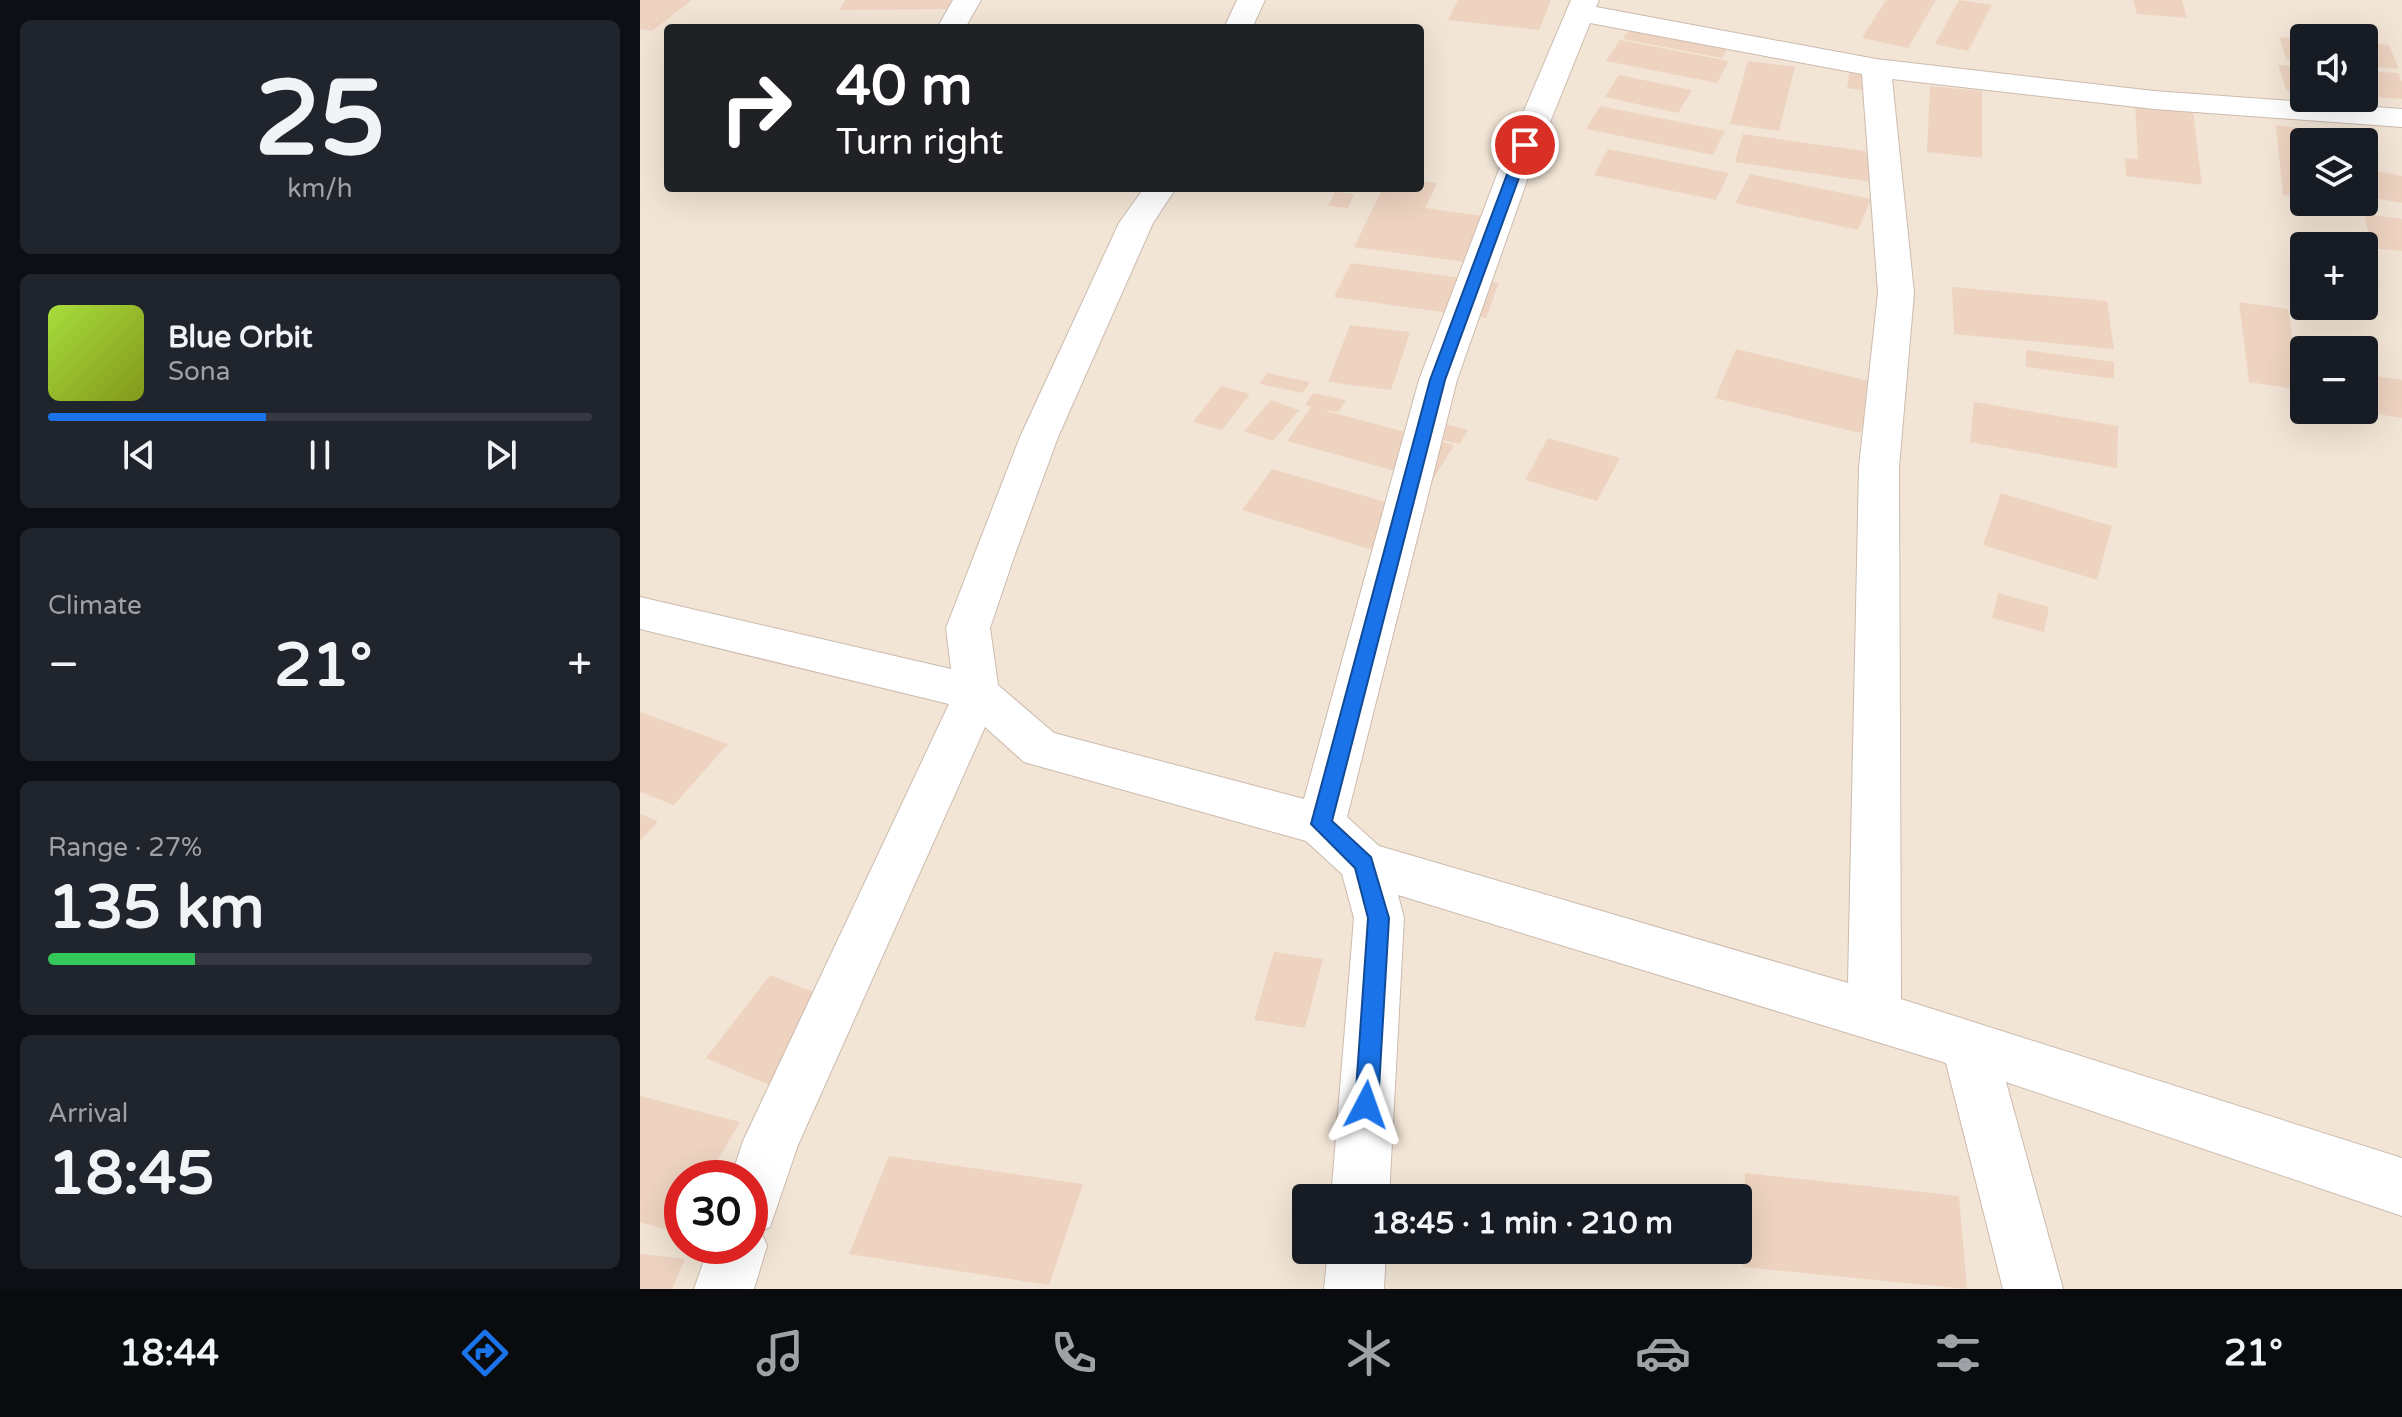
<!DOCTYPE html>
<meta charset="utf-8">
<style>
body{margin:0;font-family:"Varela Round",sans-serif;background:#20242c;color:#f1f3f6;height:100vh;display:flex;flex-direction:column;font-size:30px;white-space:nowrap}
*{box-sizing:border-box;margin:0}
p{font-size:26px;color:#9ea1a6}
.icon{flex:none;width:44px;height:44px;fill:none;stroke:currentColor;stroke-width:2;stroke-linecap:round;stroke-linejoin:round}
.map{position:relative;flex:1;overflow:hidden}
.drawer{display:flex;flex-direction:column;gap:20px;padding:20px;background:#0d0f14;width:640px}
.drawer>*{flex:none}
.top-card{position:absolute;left:24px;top:24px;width:760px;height:168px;border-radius:8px;box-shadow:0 8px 32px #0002;background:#202124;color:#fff;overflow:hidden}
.controls{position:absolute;left:1650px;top:24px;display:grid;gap:16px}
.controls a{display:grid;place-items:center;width:88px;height:88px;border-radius:8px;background:#171b24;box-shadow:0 8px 32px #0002;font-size:40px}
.speed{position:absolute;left:24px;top:1160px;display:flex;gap:16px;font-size:40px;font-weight:700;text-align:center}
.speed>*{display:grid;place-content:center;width:104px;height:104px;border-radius:50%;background:#171b24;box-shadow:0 8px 32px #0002;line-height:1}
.speed .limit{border:12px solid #d22;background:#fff;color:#111}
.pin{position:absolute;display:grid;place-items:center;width:68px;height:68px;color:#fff;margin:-34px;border:4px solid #fff;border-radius:50%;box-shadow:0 2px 8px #0007}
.me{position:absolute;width:88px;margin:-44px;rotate:4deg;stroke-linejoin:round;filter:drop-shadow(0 0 6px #0008)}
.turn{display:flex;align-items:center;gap:28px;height:168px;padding:0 40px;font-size:36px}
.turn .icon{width:104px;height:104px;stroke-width:2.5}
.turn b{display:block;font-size:56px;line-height:68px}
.big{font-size:60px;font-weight:800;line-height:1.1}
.drawer .card{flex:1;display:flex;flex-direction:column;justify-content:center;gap:12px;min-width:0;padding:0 28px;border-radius:12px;background:#20242c}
.drawer .dial{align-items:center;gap:0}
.dial b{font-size:104px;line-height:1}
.song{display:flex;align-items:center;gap:24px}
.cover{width:96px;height:96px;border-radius:12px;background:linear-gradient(135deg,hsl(80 70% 55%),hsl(70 70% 35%))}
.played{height:8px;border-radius:4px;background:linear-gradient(90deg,#1a73e8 40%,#363941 40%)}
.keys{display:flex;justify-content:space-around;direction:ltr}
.heat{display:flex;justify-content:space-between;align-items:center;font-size:44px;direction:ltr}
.charge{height:12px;border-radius:6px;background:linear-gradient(90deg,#34c759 27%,#363941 0)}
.trip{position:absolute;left:652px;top:1184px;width:460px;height:80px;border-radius:8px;background:#171b24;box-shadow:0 8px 32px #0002;font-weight:800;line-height:80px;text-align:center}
.tabs{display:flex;height:128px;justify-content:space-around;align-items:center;background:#090b0e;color:#9ea1a6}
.tabs .icon{width:56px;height:56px}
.tabs .selected{color:#1a73e8}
.tabs b{font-size:36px;color:#f1f3f6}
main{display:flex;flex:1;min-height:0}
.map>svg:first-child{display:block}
</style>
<main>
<section class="drawer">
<div class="card dial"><b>25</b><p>km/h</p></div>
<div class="card">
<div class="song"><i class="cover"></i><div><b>Blue Orbit</b><p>Sona</p></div></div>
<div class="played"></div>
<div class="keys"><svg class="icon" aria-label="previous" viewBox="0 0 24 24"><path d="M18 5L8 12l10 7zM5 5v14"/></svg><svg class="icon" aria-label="pause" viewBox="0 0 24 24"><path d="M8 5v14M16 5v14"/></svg><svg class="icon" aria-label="next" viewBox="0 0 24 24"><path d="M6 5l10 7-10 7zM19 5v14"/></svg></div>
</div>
<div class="card"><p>Climate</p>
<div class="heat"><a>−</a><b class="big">21°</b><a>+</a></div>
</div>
<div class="card"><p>Range · 27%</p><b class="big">135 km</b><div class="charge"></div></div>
<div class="card"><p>Arrival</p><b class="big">18:45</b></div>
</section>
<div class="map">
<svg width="1762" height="1289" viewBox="0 0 1762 1289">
<rect width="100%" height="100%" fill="#fbf3e7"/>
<path fill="#f2e5d6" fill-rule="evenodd" d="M0 0H1762V1289H0ZM28 28H780V188H28ZM1664 38H1724V98H1664ZM1664 142H1724V202H1664ZM1664 246H1724V306H1664ZM1664 350H1724V410H1664ZM42 1178H110V1246H42ZM666 1198H1098V1250H666Z"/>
<path fill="#eed3c1" d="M0 0H52L12 31 0 29Z
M205 0H316L311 9 199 10Z
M818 0H911L899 30 808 20Z
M1246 0H1296L1268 48 1222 38Z
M1319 0 1352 5 1328 51 1295 44Z
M1493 0H1542L1547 18 1497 14Z
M990 29 1088 48 1082 58 983 39Z
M1639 37 1664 39V61L1647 60Z
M980 40 1089 61 1077 83 966 61Z
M1724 43 1749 45 1759 69 1724 66Z
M1108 61 1155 67 1139 131 1090 124Z
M1638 65 1664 67V92L1647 91Z
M1210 67 1235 70 1232 91 1207 88Z
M1724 71 1758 73 1762 82V99L1724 96Z
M979 75 1052 90 1038 113 965 97Z
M1290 86 1342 91V158L1287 152Z
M960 106 1085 131 1073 155 946 129Z
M1495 106 1553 112 1562 185 1486 176 1485 158 1498 159Z
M1636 125 1694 133 1695 142H1664V198L1643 195Z
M1103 134 1238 153 1232 182 1095 162Z
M968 149 1089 173 1076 200 954 175Z
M1724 168 1762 176V203L1724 196Z
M1110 174 1231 199 1218 230 1095 203Z
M780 181 797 183 785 208 844 216 825 262 714 247 743 188H780Z
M695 192 714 194 708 208 688 206Z
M1724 214 1762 219V251L1732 248Z
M711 263 859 283 846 318 694 297Z
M1312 287 1467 301 1474 349 1314 334Z
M1599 302 1648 309 1661 390 1609 382Z
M710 325 770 332 751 390 688 382Z
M1096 349 1237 383 1220 433 1075 398Z
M1386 350 1474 362V379L1386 367Z
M627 373 670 382 663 393 620 384Z
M1731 375 1762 380V418L1737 414Z
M581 386 610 394 582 430 553 422Z
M673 393 706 400 698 412 683 410 814 445 792 481 647 441 671 407 665 405Z
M631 400 659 410 633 441 604 431Z
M1334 402 1478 426 1477 468 1330 442Z
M793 421 828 430 820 444 785 436Z
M908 438 980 458 957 501 885 480Z
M632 469 776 511 749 555 602 510Z
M1361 493 1472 526 1457 580 1343 545Z
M1358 593 1409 607 1404 632 1352 618Z
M0 712 88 744 34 805 0 792Z
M0 814 18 821 0 841Z
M634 952 683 959 665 1028 614 1020Z
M130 975 203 1004 141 1090 66 1058Z
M0 1096 100 1122 67 1178H42V1220L35 1232 0 1222Z
M249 1156 443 1184 409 1285 209 1254Z
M1105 1173 1319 1196 1327 1289 1103 1267Z
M0 1254 45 1259 32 1289H0Z"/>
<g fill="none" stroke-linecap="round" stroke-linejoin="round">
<g stroke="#ccbbae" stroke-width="2">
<path id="minor" d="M313 0H341L325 28H297Z
M597 0H625L612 28H584Z
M931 0H959L956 7 1236 59 1514 91 1762 109V127L1514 109 1252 79 1274 293 1259 467 1261 999 1762 1158V1216L1366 1082 1423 1289H1363L1306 1063 758 895 764 918 749 1198H691L714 918 702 874 666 841 384 762 345 727 158 1145 130 1227 121 1231 127 1246 114 1289H54L69 1246H110V1178H91L103 1141 309 704 0 629V597L311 669 306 628 380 437 479 223 504 188H536L513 223 418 437 374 557 350 628 358 685 414 733 664 799 779 380 858 172ZM950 23 1222 74 1238 293 1219 467 1208 983 739 846 707 817 817 380 890 172Z
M688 1250H746L744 1289H684Z"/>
</g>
<use href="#minor" fill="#fff" fill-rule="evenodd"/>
</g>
<path fill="#1a73e8" stroke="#114b97" stroke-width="2" d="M885 141 891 145 805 380 692 821 731 857 749 918 738 1105 734 1113 726 1116 718 1113 715 1105 728 918 715 868 671 824 790 380 878 145Z"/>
</svg>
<div class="controls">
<a><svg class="icon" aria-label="sound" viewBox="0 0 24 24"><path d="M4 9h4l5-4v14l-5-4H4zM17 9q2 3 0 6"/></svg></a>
<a><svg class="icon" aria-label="layers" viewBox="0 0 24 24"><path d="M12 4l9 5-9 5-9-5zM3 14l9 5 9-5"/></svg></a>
<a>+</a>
<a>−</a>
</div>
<div class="speed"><div class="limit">30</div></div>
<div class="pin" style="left:885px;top:145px;background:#d93025"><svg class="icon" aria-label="arrive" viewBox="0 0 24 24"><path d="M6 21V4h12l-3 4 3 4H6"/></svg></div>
<svg class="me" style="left:726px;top:1105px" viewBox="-20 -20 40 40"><path d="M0-17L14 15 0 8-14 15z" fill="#1a73e8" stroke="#fff" stroke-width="4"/></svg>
<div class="trip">18:45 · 1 min · 210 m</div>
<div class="top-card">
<div class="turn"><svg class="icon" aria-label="right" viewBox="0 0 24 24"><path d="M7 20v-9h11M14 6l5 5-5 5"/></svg><div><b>40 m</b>Turn right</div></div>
</div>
</div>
</main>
<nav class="tabs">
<b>18:44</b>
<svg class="icon selected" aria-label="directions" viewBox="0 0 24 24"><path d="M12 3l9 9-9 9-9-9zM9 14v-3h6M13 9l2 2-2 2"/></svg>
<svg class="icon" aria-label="music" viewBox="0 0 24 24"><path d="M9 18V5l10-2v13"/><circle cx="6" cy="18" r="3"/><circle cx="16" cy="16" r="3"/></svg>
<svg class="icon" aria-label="phone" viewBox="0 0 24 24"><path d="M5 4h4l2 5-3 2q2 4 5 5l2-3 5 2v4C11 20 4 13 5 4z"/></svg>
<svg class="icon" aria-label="climate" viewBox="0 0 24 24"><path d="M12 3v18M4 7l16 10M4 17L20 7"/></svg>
<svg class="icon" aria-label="car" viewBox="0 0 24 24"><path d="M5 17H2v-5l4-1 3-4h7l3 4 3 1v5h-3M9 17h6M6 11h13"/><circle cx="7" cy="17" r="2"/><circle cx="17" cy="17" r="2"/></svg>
<svg class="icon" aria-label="filters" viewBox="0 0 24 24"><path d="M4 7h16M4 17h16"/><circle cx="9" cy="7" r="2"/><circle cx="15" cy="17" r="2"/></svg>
<b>21°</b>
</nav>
